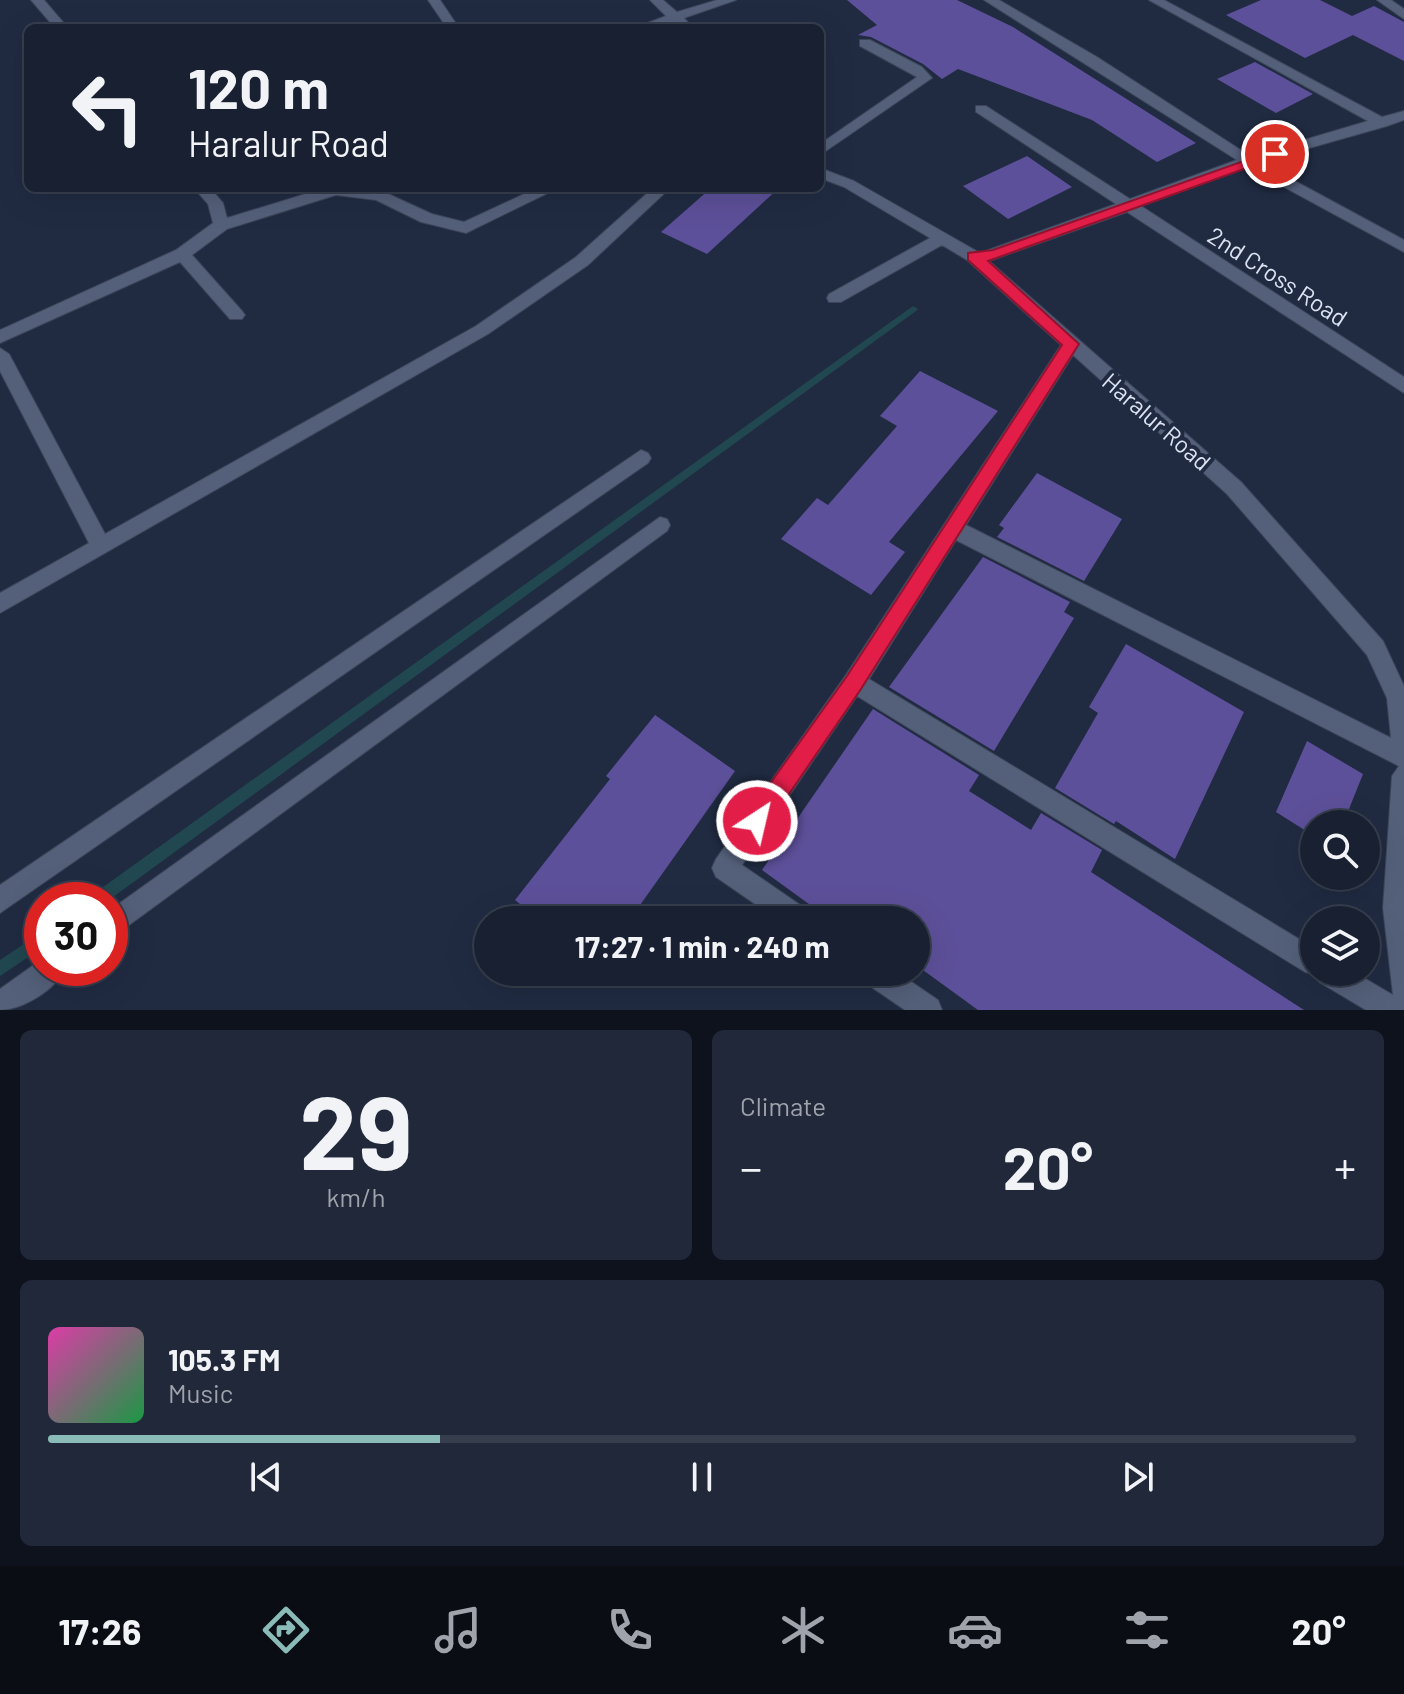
<!DOCTYPE html>
<meta charset="utf-8">
<style>
body{margin:0;font-family:Barlow,sans-serif;background:#21283a;color:#f1f3f6;height:100vh;display:flex;flex-direction:column;font-size:30px;white-space:nowrap}
*{box-sizing:border-box;margin:0}
p{font-size:26px;color:#9fa3ac}
.icon{flex:none;width:44px;height:44px;fill:none;stroke:currentColor;stroke-width:2;stroke-linecap:round;stroke-linejoin:round}
.map{position:relative;height:1010px;overflow:hidden}
.details{display:flex;flex-direction:column;gap:20px;padding:20px;background:#0d121c;flex:1}
.details>*{flex:none}
.hud{position:absolute;left:24px;top:24px;width:800px;height:168px;border-radius:12px;box-shadow:0 8px 32px #0002,0 0 0 2px #363e4d;background:#182032;color:#f1f3f6;overflow:hidden}
.tools{position:absolute;left:1300px;top:810px;display:grid;gap:16px}
.tools a{display:grid;place-items:center;width:80px;height:80px;border-radius:50%;background:#182032;box-shadow:0 8px 32px #0002,0 0 0 2px #363e4d;font-size:40px}
.speed{position:absolute;left:24px;top:882px;display:flex;gap:16px;font-size:40px;font-weight:700;text-align:center}
.speed>*{display:grid;place-content:center;width:104px;height:104px;border-radius:50%;background:#182032;box-shadow:0 8px 32px #0002,0 0 0 2px #363e4d;line-height:1}
.speed .limit{border:12px solid #d22;background:#fff;color:#111}
.pin{position:absolute;display:grid;place-items:center;width:68px;height:68px;color:#fff;margin:-34px;border:4px solid #fff;border-radius:50%;box-shadow:0 2px 8px #0007}
.me{position:absolute;width:88px;margin:-44px;rotate:35deg;stroke-linejoin:round;filter:drop-shadow(0 0 6px #0008)}
.turn{display:flex;align-items:center;gap:28px;height:168px;padding:0 32px;font-size:36px}
.turn .icon{width:104px;height:104px;stroke-width:2.5}
.turn b{display:block;font-size:56px;line-height:68px}
.big{font-size:60px;font-weight:700;line-height:1.1}
.details .tile{flex:1;display:flex;flex-direction:column;justify-content:center;gap:12px;min-width:0;padding:0 28px;border-radius:12px;background:#21283a}
.details .dial{align-items:center;gap:0}
.dial b{font-size:104px;line-height:1}
.song{display:flex;align-items:center;gap:24px}
.cover{width:96px;height:96px;border-radius:12px;background:linear-gradient(135deg,hsl(320 70% 55%),hsl(140 70% 35%))}
.played{height:8px;border-radius:4px;background:linear-gradient(90deg,#8bbbb9 30%,#363e4d 30%)}
.keys{display:flex;justify-content:space-around;direction:ltr}
.heat{display:flex;justify-content:space-between;align-items:center;font-size:44px;direction:ltr}
.details .tiles{flex:1;display:grid;gap:20px;grid-template-columns:1fr 1fr}
.tile:last-child{grid-column:span 2}
.trip{position:absolute;left:474px;top:906px;width:456px;height:80px;border-radius:40px;background:#182032;box-shadow:0 8px 32px #0002,0 0 0 2px #363e4d;font-weight:700;line-height:80px;text-align:center}
.menu{display:flex;height:128px;justify-content:space-around;align-items:center;background:#0a0d14;color:#9fa3ac}
.menu .icon{width:56px;height:56px}
.menu .on{color:#8bbbb9}
.menu b{font-size:36px;color:#f1f3f6}
.map>svg:first-child{display:block}
</style>
<div class="map">
<svg width="1404" height="1010" viewBox="0 0 1404 1010">
<rect width="100%" height="100%" fill="#202b42"/>
<g fill="none" stroke-linecap="round" stroke-linejoin="round">
<path fill="#214750" fill-rule="evenodd" d="M913 306 918 309 916 311 109 900H90L92 895Z
M42 932V948L0 976V960Z"/>
</g>
<path fill="#5d509a" d="M847 0H957L1013 27 1196 143 1157 162 1092 120 958 69 942 79 923 64 871 37 858 35 877 25Z
M1261 0H1320L1352 16 1374 6 1404 22V61L1353 35 1305 58 1226 15Z
M1255 62 1313 94 1276 113 1217 79Z
M1027 156 1072 187 1008 219 963 186Z
M711 188H779L707 254 661 232Z
M920 371 998 411 889 542 905 552 871 595 781 539 817 498 828 505 897 426 880 416Z
M1037 473 1122 519 1084 581 997 537 1004 528 999 525Z
M983 557 1070 602 1064 612 1074 618 994 751 889 687Z
M1126 644 1244 712 1175 859 1116 821 1114 824 1055 788 1098 713 1089 707Z
M873 709 979 775 969 791 1031 830 1041 813 1102 850 1091 872 1304 1010H978L916 965V920H831L762 870Z
M655 715 735 771 638 908 649 916 647 920H539L515 900 610 779 606 776Z
M1307 741 1363 774 1343 824H1314V836L1276 812Z"/>
<g fill="none" stroke-linecap="round" stroke-linejoin="round">
<g stroke="#3c4559" stroke-width="2">
<path id="minor" d="M31 0H44L68 28H55Z
M428 0H440L459 28H447Z
M650 0H663L677 12 717 0H736L684 18 693 28H679L673 22 653 28H634L666 16Z
M984 0H999L1097 57 1250 156 1368 121 1149 0H1164L1382 117 1404 111V120L1387 126 1260 162 1404 240V252L1247 167 1141 206 1404 377V393L1127 212 989 261 1241 482 1383 641 1404 686V1010H1366L1319 982 1317 975 1305 972 857 696 742 865 809 911 813 920H778L716 877 712 868 716 859 846 675 1061 345 967 260 942 245 841 302H829L827 298 829 294 930 238 844 187 820 178V168L854 181 980 253 1116 204 976 112V106H986L1130 199 1237 160ZM1073 355 1227 494 1367 655 1387 698 1391 738 966 525ZM956 540 1399 766 1392 776 1383 908 1393 995 1354 972H1314V948L869 679Z
M1377 0H1391L1404 9V19Z
M860 40H870L922 67 932 78 820 155V144L917 77 860 46Z
M194 188H210L223 203 227 218 325 188H360L384 192 432 214 464 222 537 188H558L466 233 421 222 376 200 336 195 227 229 192 255 242 311 245 315 242 319H230L180 262 0 343V330L176 250 213 223 208 204Z
M653 188H670L588 265 488 334 0 613V593L89 543 0 371V348L9 354 105 534 476 326 576 257Z
M641 450 648 453 651 458 648 463 0 913V885Z
M660 517 667 519 670 525 667 531 110 939V910Z
M42 959V968H65C56 990 22 1010 0 1010V989Z
M861 972H897L938 1000 942 1010H905L864 982Z"/>
</g>
<use href="#minor" fill="#54607a" fill-rule="evenodd"/>
</g>
<path fill="#e11d48" stroke="#92132f" stroke-width="2" d="M1275 150 1280 151V156L988 261 1079 344 861 689 765 829 757 833 749 829 746 821 749 813 847 676 1062 345 968 260V253L993 250Z"/>
<g text-anchor="middle" dominant-baseline="central" stroke-width="8" stroke-linejoin="round" paint-order="stroke">
<g font-size="24" fill="#dce3f3" stroke="#202b42">
<text transform="translate(1278 276) rotate(33)">2nd Cross Road</text>
<text transform="translate(1157 421) rotate(41)">Haralur Road</text>
</g>
</g>
</svg>
<div class="tools">
<a><svg class="icon" aria-label="search" viewBox="0 0 24 24"><circle cx="10" cy="10" r="6"/><path d="M15 15l6 6"/></svg></a>
<a><svg class="icon" aria-label="layers" viewBox="0 0 24 24"><path d="M12 4l9 5-9 5-9-5zM3 14l9 5 9-5"/></svg></a>
</div>
<div class="speed"><div class="limit">30</div></div>
<div class="pin" style="left:1275px;top:154px;background:#d93025"><svg class="icon" aria-label="arrive" viewBox="0 0 24 24"><path d="M6 21V4h12l-3 4 3 4H6"/></svg></div>
<svg class="me" style="left:757px;top:821px" viewBox="-20 -20 40 40"><circle r="17" fill="#e11d48" stroke="#fff" stroke-width="3"/><path d="M0-11L8 9 0 5-8 9z" fill="#fff"/></svg>
<div class="trip">17:27 · 1 min · 240 m</div>
<div class="hud">
<div class="turn"><svg class="icon" aria-label="left" viewBox="0 0 24 24"><path d="M17 20v-9H6M10 6l-5 5 5 5"/></svg><div><b>120 m</b>Haralur Road</div></div>
</div>
</div>
<section class="details">
<div class="tiles">
<div class="tile dial"><b>29</b><p>km/h</p></div>
<div class="tile"><p>Climate</p>
<div class="heat"><a>−</a><b class="big">20°</b><a>+</a></div>
</div>
<div class="tile">
<div class="song"><i class="cover"></i><div><b>105.3 FM</b><p>Music</p></div></div>
<div class="played"></div>
<div class="keys"><svg class="icon" aria-label="previous" viewBox="0 0 24 24"><path d="M18 5L8 12l10 7zM5 5v14"/></svg><svg class="icon" aria-label="pause" viewBox="0 0 24 24"><path d="M8 5v14M16 5v14"/></svg><svg class="icon" aria-label="next" viewBox="0 0 24 24"><path d="M6 5l10 7-10 7zM19 5v14"/></svg></div>
</div>
</div>
</section>
<nav class="menu">
<b>17:26</b>
<svg class="icon on" aria-label="directions" viewBox="0 0 24 24"><path d="M12 3l9 9-9 9-9-9zM9 14v-3h6M13 9l2 2-2 2"/></svg>
<svg class="icon" aria-label="music" viewBox="0 0 24 24"><path d="M9 18V5l10-2v13"/><circle cx="6" cy="18" r="3"/><circle cx="16" cy="16" r="3"/></svg>
<svg class="icon" aria-label="phone" viewBox="0 0 24 24"><path d="M5 4h4l2 5-3 2q2 4 5 5l2-3 5 2v4C11 20 4 13 5 4z"/></svg>
<svg class="icon" aria-label="climate" viewBox="0 0 24 24"><path d="M12 3v18M4 7l16 10M4 17L20 7"/></svg>
<svg class="icon" aria-label="car" viewBox="0 0 24 24"><path d="M5 17H2v-5l4-1 3-4h7l3 4 3 1v5h-3M9 17h6M6 11h13"/><circle cx="7" cy="17" r="2"/><circle cx="17" cy="17" r="2"/></svg>
<svg class="icon" aria-label="filters" viewBox="0 0 24 24"><path d="M4 7h16M4 17h16"/><circle cx="9" cy="7" r="2"/><circle cx="15" cy="17" r="2"/></svg>
<b>20°</b>
</nav>
